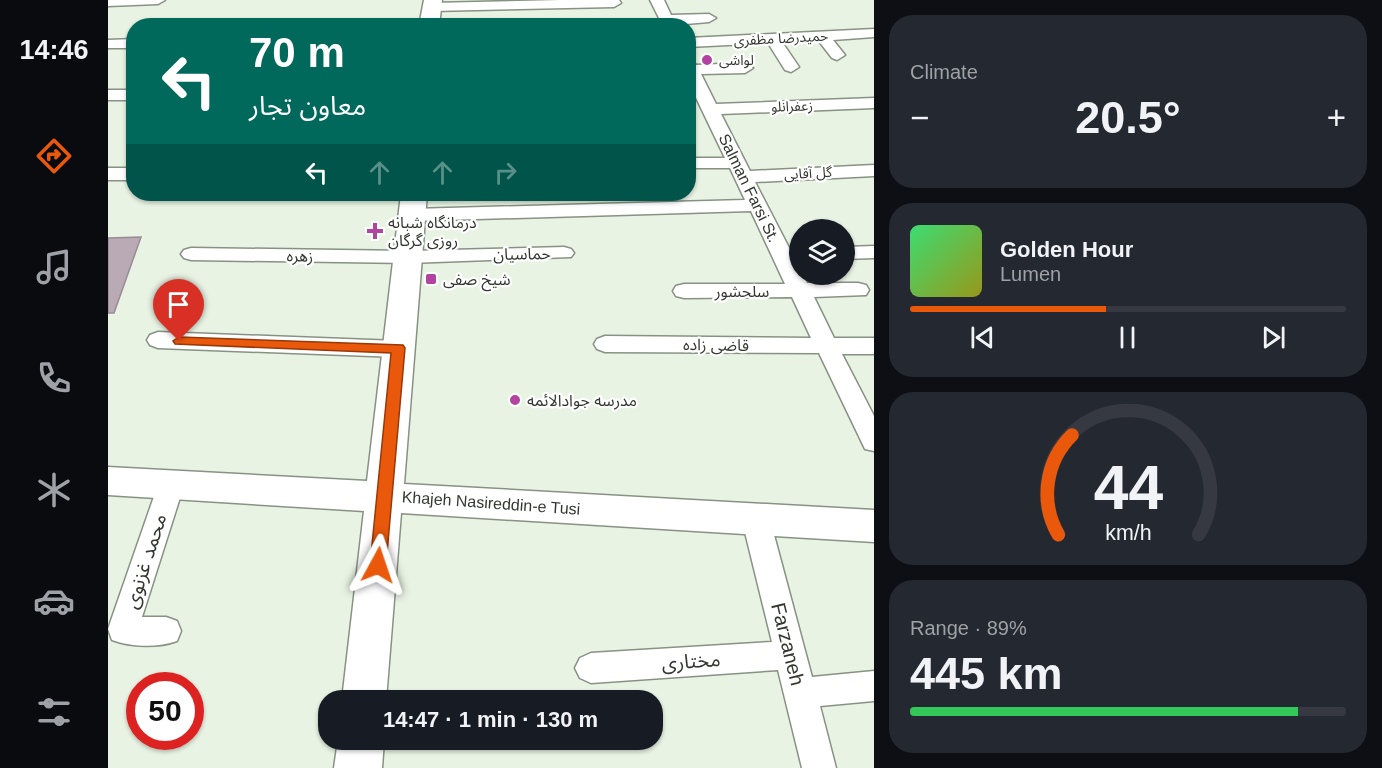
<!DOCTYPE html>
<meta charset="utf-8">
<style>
body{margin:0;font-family:Arial,"Noto Sans Arabic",sans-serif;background:#242831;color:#f1f3f6;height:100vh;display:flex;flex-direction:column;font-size:22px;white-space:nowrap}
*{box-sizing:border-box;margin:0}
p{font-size:20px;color:#9ea1a6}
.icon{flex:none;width:33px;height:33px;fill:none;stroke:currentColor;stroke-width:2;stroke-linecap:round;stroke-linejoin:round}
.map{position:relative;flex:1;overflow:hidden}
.panel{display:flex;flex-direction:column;gap:15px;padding:15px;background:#0d0f14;width:508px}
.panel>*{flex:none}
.banner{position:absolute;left:18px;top:18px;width:570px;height:183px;border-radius:24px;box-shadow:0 2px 4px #0004;background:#00695c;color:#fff;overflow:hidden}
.controls{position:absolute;left:681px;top:219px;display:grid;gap:12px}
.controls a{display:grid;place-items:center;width:66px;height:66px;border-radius:50%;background:#171b24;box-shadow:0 2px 4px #0004;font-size:30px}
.speed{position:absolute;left:18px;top:672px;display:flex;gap:12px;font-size:30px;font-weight:700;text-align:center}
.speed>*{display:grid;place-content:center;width:78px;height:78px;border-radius:50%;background:#171b24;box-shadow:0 2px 4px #0004;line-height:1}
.speed .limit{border:9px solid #d22;background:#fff;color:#111}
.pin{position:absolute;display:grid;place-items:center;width:51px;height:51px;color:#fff;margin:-62px -26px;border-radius:50% 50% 50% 0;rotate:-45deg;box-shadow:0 0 6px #0007}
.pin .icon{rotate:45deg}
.me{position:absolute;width:66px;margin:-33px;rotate:5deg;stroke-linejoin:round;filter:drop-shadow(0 0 4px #0008)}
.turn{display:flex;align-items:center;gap:21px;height:126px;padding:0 24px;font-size:27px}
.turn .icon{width:78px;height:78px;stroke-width:2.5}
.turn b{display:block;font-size:42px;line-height:51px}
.lanes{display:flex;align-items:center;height:57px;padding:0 24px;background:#0003;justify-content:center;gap:30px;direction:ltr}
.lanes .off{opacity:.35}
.big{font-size:45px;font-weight:600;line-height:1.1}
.panel .widget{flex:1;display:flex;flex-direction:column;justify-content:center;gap:9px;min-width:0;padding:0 21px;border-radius:24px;background:#242831}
.panel .dial{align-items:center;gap:0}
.dial svg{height:156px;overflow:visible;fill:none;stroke:#363941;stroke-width:7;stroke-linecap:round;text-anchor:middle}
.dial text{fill:#f1f3f6;stroke:none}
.song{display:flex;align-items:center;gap:18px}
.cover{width:72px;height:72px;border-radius:9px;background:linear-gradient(135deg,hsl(140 70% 55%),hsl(60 70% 35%))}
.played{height:6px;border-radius:3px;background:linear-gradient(90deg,#ea580c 45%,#363941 45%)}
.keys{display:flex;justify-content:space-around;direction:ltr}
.heat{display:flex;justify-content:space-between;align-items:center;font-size:33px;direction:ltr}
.charge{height:9px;border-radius:4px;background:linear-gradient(90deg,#34c759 89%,#363941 0)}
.trip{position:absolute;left:210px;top:690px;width:345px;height:60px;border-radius:24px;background:#171b24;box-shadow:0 2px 4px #0004;font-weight:600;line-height:60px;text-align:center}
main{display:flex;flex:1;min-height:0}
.tabs{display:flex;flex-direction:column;width:108px;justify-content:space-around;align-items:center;background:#090b0e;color:#9ea1a6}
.tabs .icon{width:42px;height:42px}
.tabs .selected{color:#ea580c}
.tabs b{font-size:27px;color:#f1f3f6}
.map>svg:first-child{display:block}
</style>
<main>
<nav class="tabs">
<b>14:46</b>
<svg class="icon selected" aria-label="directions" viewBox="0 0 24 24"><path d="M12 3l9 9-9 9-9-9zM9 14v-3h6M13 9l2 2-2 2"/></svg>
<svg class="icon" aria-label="music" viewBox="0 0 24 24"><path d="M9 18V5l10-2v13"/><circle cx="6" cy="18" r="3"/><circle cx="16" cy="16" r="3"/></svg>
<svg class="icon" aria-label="phone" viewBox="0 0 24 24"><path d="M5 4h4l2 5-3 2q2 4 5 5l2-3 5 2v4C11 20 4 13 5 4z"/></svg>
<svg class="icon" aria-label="climate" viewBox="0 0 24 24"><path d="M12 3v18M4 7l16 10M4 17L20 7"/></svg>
<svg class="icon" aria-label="car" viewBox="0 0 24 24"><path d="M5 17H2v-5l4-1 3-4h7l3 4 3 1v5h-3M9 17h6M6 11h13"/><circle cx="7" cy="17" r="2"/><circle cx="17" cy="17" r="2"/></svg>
<svg class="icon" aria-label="filters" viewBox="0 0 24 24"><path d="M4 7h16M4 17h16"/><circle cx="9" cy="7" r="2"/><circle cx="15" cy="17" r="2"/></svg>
</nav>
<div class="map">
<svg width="766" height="768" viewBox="0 0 766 768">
<rect width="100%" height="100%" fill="#e8f3e3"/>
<path fill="#baaab5" stroke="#998a95" stroke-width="1.5" d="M33 237 6 313H0V238Z"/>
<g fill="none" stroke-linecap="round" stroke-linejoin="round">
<g stroke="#889284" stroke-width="3">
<path id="minor" d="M0 0H57L50 4 0 6Z
M452 0H511L513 3 506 7 324 11 317 7 324 3Z
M542 0H556L563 15 601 14 608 18 601 22 555 26Z
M766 29V37L725 40 737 55 729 60 724 58 710 40 674 42 691 67 683 72 677 70 660 43 580 47V38Z
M26 39V48H0V40Z
M580 59 585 61 588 65 637 63 645 68 637 73 593 74 608 104 766 98V108L613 114 642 171 766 165V176L647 182 692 269V274H694L699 283H750L758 285 761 290 758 295 706 297 726 338H766V354H734L766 416V451L757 449 711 353 497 352 489 349 486 344 489 339 497 336 703 338 684 297 576 298 568 296 565 291 568 286 576 284H677L643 211 304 221 297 219 294 215 297 211 304 209 637 200 622 168H580V158H617L580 81Z
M0 90H26V100H0Z
M0 168H26V180H0Z
M766 246V258L736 259V247Z
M456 247 463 249 466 253 463 257 301 263 83 260 76 258 73 254 76 250 83 248 301 251Z
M50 332 290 341 298 343 302 349 298 355 290 357 50 348 42 345 39 340 42 335Z
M63 475 72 478 76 485 34 617H58L69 621 73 631 69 641C50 648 23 647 4 640L0 629 50 485 54 478Z
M648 509 658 512 662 520 704 677 766 671V701L712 706 728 768H694L670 670 483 683 472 678 467 668 472 658 483 653 664 642 634 520 638 512Z"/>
</g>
<g stroke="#889284" stroke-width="3">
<path id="secondary" d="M316 0H334L331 26H311Z
M293 194H319L296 484 766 510V542L293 513 278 700H234L256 511 0 495V467L259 481Z
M230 740H276L274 768H226Z"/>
</g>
<use href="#minor" fill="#fff" fill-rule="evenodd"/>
<use href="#secondary" fill="#fff" fill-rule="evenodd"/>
</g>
<path fill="#ea580c" stroke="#983908" stroke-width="1.5" d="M71 337 295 345 297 348 278 565 275 570 270 572 264 570 262 565 283 353 67 344 65 341Z"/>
<g fill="#b343a0" stroke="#fff" stroke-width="2">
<circle cx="599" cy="60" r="6"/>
<path d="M264 222h6v6h6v6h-6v6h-6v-6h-6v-6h6z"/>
<rect x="317" y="273" width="12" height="12" rx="3"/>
<circle cx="407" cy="400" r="6"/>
</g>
<g text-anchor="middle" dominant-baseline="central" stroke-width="4.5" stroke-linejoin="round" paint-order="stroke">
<g font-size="14" fill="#333731" stroke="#fff">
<text transform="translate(673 38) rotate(-3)">حمیدرضا مظفری</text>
<text transform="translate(684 106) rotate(-2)">زعفرانلو</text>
<text transform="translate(700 173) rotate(-3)">گل آقایی</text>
</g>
<g font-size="14" fill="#333731" stroke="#fff" text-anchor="start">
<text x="611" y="60">لواشی</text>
</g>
<g font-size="16" fill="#333731" stroke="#fff">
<text transform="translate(641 188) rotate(64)">Salman Farsi St.</text>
<text transform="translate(414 254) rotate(-1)">حماسیان</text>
<text transform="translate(192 256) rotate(1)">زهره</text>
<text x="634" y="291">سلحشور</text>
<text transform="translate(608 345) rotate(1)">قاضی زاده</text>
<text transform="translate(383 503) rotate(4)">Khajeh Nasireddin-e Tusi</text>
</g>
<g font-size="16" fill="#333731" stroke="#fff" text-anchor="start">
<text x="280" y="222">درمانگاه شبانه<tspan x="280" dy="18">روزی گرگان</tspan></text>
<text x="335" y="279">شیخ صفی</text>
<text x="419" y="400">مدرسه جوادالائمه</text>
</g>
<g font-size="20" fill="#333731" stroke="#fff">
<text transform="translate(37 561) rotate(-72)">محمد غزنوی</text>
<text transform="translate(680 644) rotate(76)">Farzaneh</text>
<text transform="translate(583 661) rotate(-4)">مختاری</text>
</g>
</g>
</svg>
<div class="controls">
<a><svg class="icon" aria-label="layers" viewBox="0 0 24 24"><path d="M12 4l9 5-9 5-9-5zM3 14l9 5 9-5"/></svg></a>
</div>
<div class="speed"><div class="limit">50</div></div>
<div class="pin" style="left:71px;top:341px;background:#d93025"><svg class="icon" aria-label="arrive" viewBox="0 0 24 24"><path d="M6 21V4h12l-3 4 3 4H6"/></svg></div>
<svg class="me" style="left:270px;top:565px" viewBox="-20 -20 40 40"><path d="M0-17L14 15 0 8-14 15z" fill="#ea580c" stroke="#fff" stroke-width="4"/></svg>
<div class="trip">14:47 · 1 min · 130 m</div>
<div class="banner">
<div class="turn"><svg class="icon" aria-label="left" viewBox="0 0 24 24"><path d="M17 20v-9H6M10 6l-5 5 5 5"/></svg><div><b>70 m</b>معاون تجار</div></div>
<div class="lanes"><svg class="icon" aria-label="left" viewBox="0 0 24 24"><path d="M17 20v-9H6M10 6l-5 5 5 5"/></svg><svg class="icon off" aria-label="ahead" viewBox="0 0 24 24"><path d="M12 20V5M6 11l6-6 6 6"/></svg><svg class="icon off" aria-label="ahead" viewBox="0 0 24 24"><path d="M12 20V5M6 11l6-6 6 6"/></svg><svg class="icon off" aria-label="right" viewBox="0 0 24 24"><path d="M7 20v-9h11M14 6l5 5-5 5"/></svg></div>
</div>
</div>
<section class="panel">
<div class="widget"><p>Climate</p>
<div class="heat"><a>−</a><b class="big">20.5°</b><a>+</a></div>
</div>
<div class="widget">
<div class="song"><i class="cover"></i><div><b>Golden Hour</b><p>Lumen</p></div></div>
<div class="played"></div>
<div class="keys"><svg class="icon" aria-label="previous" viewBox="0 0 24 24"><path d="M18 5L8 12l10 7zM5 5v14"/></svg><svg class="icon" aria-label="pause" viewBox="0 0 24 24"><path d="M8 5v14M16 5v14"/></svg><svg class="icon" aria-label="next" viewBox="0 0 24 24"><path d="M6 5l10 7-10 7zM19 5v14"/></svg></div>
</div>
<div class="widget dial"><svg viewBox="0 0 100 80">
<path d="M14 69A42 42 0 1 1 86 69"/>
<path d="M14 69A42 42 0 0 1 21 18" stroke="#ea580c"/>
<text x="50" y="56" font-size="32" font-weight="700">44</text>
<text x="50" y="72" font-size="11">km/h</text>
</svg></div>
<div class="widget"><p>Range · 89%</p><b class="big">445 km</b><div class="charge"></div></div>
</section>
</main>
